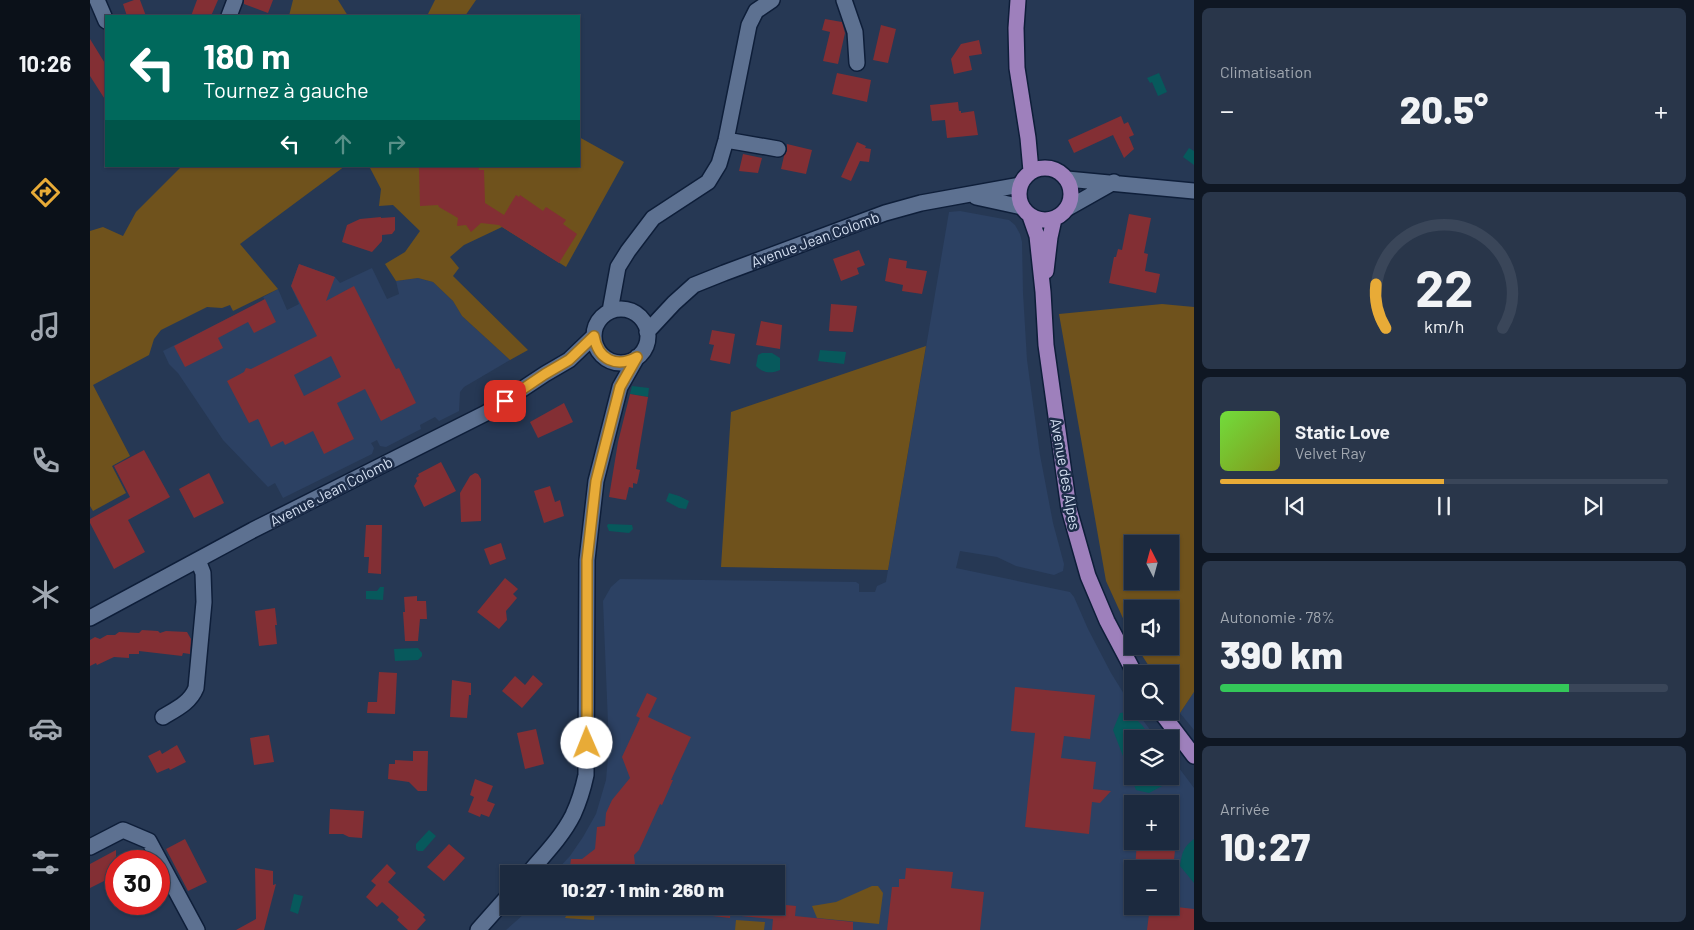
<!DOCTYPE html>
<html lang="fr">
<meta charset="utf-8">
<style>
body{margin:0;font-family:Barlow,sans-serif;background:#29364a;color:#f1f3f6;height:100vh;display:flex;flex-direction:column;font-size:19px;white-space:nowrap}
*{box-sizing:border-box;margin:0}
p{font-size:16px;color:#a0a7b0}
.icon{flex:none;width:28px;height:28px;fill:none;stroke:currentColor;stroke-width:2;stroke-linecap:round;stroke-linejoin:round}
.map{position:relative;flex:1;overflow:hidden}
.details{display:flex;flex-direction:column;gap:8px;padding:8px;background:#0f1723;width:500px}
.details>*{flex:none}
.top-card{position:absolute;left:15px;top:15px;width:475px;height:152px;border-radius:0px;box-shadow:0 1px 4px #0004,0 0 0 1px #3a4659;background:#00695c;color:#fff;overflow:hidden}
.needle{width:32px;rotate:354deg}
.fabs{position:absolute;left:1034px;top:535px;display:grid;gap:10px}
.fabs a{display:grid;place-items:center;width:55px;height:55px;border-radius:0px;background:#1c2a3f;box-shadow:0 1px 4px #0004,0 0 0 1px #3a4659;font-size:25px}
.speed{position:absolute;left:15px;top:850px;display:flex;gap:10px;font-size:25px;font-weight:700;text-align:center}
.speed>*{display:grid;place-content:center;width:65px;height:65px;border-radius:50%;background:#1c2a3f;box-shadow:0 1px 4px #0004,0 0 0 1px #3a4659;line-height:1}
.speed .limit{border:8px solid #d22;background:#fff;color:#111}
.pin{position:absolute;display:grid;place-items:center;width:42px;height:42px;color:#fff;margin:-21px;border-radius:10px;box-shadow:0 2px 8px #0006}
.me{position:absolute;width:55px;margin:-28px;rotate:359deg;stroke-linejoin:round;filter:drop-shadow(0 0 4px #0008)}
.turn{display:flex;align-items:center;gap:18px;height:105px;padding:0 15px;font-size:22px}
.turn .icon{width:65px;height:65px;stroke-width:2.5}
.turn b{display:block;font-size:35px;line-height:42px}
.lanes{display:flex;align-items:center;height:48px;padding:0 15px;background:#0003;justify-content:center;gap:25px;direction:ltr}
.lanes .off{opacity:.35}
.big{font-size:38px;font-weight:800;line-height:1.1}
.details .widget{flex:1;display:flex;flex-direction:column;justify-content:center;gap:8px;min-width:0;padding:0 18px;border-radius:8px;background:#29364a}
.details .dial{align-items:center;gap:0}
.dial svg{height:130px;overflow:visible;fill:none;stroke:#3a4659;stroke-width:7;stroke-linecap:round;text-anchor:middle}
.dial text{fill:#f1f3f6;stroke:none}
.song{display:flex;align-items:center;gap:15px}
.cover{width:60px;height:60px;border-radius:8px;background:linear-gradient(135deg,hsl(100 70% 55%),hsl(70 70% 35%))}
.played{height:5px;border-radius:2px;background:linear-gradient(90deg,#e8ab37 50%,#3a4659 50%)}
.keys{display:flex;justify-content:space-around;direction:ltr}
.heat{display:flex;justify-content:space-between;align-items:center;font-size:28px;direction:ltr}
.charge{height:8px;border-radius:4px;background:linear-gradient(90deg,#34c759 78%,#3a4659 0)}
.trip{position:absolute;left:410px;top:865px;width:285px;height:50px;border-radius:0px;background:#1c2a3f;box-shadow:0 1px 4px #0004,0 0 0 1px #3a4659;font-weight:800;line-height:50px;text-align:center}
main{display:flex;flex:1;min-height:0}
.menu{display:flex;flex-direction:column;width:90px;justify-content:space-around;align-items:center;background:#0b1119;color:#a0a7b0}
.menu .icon{width:35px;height:35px}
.menu .current{color:#e8ab37}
.menu b{font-size:22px;color:#f1f3f6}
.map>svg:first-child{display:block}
</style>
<main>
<nav class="menu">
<b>10:26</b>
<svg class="icon current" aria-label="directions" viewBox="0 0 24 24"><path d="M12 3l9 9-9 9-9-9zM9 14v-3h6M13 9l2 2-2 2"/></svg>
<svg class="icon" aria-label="music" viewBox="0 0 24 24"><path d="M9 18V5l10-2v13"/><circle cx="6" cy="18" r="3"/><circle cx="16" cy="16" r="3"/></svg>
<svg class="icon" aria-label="phone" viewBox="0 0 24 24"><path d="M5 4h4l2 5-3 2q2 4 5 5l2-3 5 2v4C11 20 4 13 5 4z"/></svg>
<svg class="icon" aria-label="climate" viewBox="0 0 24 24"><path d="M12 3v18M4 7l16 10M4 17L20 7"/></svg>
<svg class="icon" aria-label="car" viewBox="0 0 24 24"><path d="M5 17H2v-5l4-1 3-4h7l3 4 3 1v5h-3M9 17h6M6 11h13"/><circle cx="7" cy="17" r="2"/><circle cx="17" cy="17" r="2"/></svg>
<svg class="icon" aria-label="filters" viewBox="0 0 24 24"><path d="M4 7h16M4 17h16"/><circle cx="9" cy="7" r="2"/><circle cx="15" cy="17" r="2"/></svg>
</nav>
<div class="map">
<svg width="1104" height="930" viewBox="0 0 1104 930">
<rect width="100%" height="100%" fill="#263854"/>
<path fill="#2c4163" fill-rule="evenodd" d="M870 211 919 220 925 225 930 234 932 242 933 293 937 360 950 455 963 523 974 564 973 571 964 575 926 566 907 557 870 551 866 568 980 592 984 597 998 629 1021 673 1042 707V711H1046L1067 739H1042V776H1080V756L1104 788V930H416L443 906H686V874H463L480 856 493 837 506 814 516 780 519 747 513 601 521 587 530 579 766 582 769 584V592H785L787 586 796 582 859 212ZM1042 804H1080V841H1042ZM1042 869H1080V906H1042Z
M209 264 245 277 250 283 282 268 297 299 309 294 306 281 328 278 343 282 363 301 372 316 420 360 374 387 370 392 369 411 349 421 345 417 330 425 331 429 296 447 290 446 287 440 281 443 284 448 282 454 193 498 185 483 178 487 133 440 88 373 79 364 73 351 175 300 173 297 188 289 197 310 209 304 201 286Z
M1104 692V730L1090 713Z"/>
<path fill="#6f521c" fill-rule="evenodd" d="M203 0H248L258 16H199Z
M345 0H386L375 16H337Z
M489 137 534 162 476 267 412 227 374 245 360 257 369 268 363 276 438 350 420 360 372 316 363 301 343 282 328 278 306 281 295 264 315 252 330 231 303 205 289 206 291 189 279 166H489Z
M92 166H255L150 244 188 289 143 311 140 305 132 308 117 307 71 330 64 339 59 355 3 385 40 456 22 466 36 493 3 511 0 506V231L13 227 33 236 46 212Z
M1072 304 1104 307V692L1090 713 1080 697V674H1064L1046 646H1080V609H1042V638L1016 581 969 314ZM1042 544H1080V581H1042Z
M836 346 798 570 631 567 641 412Z
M782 886H788L793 893 789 924 727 918 722 906 746 902Z
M481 906H505L504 920 475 918Z
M646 920 675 922 674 930H645Z"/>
<path fill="#07595c" d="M1069 73 1077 92 1068 96 1062 82 1060 83 1057 78Z
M1099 148 1104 151V165L1093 157Z
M730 350 756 352 754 364 728 361Z
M672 353H682L690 358V370C681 374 673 373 666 366L668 355Z
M542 386 559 388 558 397 540 394Z
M579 493 589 496 599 501 596 509 589 508 576 501Z
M518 524 542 525 543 529 539 533 519 531 517 526Z
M290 587H294L293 600 276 599V591H287Z
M328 648 332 653V656L328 660 305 661 304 649Z
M1039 712 1052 725 1062 739H1042V776H1071L1074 785 1059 793 1046 790 1023 730 1030 713Z
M339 830 346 836 333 851H328L326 849V844Z
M1104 839V883L1090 866C1092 853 1093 847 1104 839Z
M204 894 213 896 208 914 200 911Z"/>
<path fill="#832f34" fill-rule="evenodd" d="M44 0H50L56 16H37L33 4Z
M107 0H128L121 16H101Z
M154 0H183L178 13 154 4Z
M735 19 752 22 755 33 748 64 733 61 740 32 732 30Z
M791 25 806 29 798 63 783 60Z
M0 39 16 65V101L0 76Z
M889 40 892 54 879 56 882 70 864 74 861 59 871 44Z
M747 73 781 80 777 102 742 94Z
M868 102 869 111H871V113L884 111 888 135 857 138 855 120 842 121 840 105Z
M1031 116 1034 124 1038 122 1044 135 1039 137 1044 149 1034 158 1023 135 984 153 978 140Z
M767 142 776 146 775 148 781 149 779 162 770 161 761 181 751 177Z
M697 144 722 150 716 174 691 169 694 156 697 151Z
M653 154 672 158 668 173 649 171Z
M329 166H388L389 170H394L395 203 414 215 426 195 429 197 430 195 453 211 456 207 476 220 473 224 487 234 469 263 409 225 391 223 381 232 376 225 367 226 368 218 349 207 348 205 330 206Z
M1039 214 1061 218 1054 253 1058 254 1055 271 1070 274 1066 293 1019 283 1024 257H1026L1028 249 1032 250Z
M291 217V218L305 217V230L302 234 292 235V241L282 252 252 242 257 225 270 219Z
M769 250 775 265 767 268 769 274 751 281 743 259Z
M799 258 817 261 816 268 837 271 832 294 812 291 813 285 795 281Z
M209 264 245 277 236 301 264 286 306 369 309 368 326 403 291 421 275 389 247 403 264 439 234 454 223 431 195 445 193 441 181 447 168 419 159 423 137 381 154 372 156 368 161 369 227 336 201 286ZM241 356 251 377 214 396 204 375Z
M175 299 186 322 164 333 158 322 128 338 133 348 95 367 84 346Z
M741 304 767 306 763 332 739 331Z
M671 321 692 325 690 349 666 345Z
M622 330 645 334 640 364 620 360 624 345 619 344Z
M540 394 558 397 546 469 550 470 547 484 543 483V488L539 487 536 500 519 497 528 442Z
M474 403 483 422 448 438 440 422Z
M54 450 80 497 38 520 55 552 24 569 0 523V519L40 497 24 466Z
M351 462 366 491 334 507 324 486 327 481 326 478 329 476 328 474Z
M119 473 134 503 104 518 89 489Z
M385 473 388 474 391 479V521L371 522 370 493 380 476Z
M460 486 465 502 470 500 474 516 454 523 444 491Z
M276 525H292L291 574 278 573 279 557H274Z
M411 543 416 559 400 565 394 549Z
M415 578 428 589 423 594 427 598 416 611 417 620 409 629 387 612Z
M327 596V601H336L337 619H330L328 641H315L313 612H315L314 597Z
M185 608 187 625H185L187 644 169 646 165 611Z
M52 630 68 631 70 633 76 631 97 632 101 639 100 654 93 653 92 656 49 651V654H39V658L24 657 7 665 6 663 0 666V640L5 637 10 639 17 635H25L29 632 49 633Z
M289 672 307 673 305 714 277 713 278 702H287Z
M443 675 453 684 432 708 412 691 425 676 435 685Z
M362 680 381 683V695H379L377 718 360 717Z
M925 687 1005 695 1000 739 974 736 971 758 1006 762 1003 789 1021 791 1010 803 1002 802 999 834 935 827 945 733 921 731Z
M557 693 567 698 558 717 601 737 581 780H583L572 805 570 804 549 850 544 855 546 874H479L481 859H492L505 849 507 827 515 826 516 813 522 800 540 778 532 757 550 718 546 716Z
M446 729 454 764 435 769 427 733Z
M179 735 184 762 164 765 160 738Z
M87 745 96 762 80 770 79 768 67 773 58 756 70 750 72 754Z
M323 751H338L337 791H328L319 782 298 779 299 764H305V760L323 761Z
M385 779 403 786 397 801 405 804 399 817 391 814 390 817 378 812 384 797 380 795Z
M240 809 274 811 272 838 259 837 253 834H239Z
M95 839 117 882 98 891 76 849Z
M1047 841H1086L1083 869H1045Z
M359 844 375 858 354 881 337 867Z
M26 850V875L0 888V864Z
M297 864 306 873 298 882 335 915 333 917 336 920 327 930H318L307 920 309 917 292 902 287 907 276 897 286 885 281 881Z
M165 868 183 871V885L186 884 174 930H146L166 919Z
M816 868 863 872 861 888 894 892 890 930H797L802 887H809V879H815Z
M686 904 706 906 705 916 763 922V930H682L683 919 641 915V906H686Z
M606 906H641L640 918 605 914Z
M1060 906H1078L1104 909V930H1057Z"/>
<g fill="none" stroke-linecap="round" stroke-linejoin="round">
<g stroke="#0e1e39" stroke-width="18">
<path id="minor" d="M7 0 16 21
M754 0 765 32 767 63
M139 16 145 0
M636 140 688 149
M977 179 1104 191
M886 197 932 207
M978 208 1024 182
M504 336a27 27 0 1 1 54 0a27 27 0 1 1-54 0Z
M520 311 528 267 538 251 563 218 618 182 629 164 636 140 659 25 666 11 682 0
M557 332 584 303 604 285 634 273 795 213 831 203 930 185
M0 618 163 530 396 413 455 374 479 360 504 336
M73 717C86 709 100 703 106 688L114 602 113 573 108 560
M0 847 33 830 59 841 107 930
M438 874C453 856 472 837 483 815 489 802 493 789 496 775L497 560 506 481 530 387 547 357
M388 930 419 895"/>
</g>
<g stroke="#0e1e39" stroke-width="18">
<path id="major" d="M928 0 926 28 927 68 938 138 941 171
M929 194a26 26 0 1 1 52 0a26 26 0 1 1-52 0Z
M940 216 947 236 953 292 956 345 979 509 998 576 1017 621 1045 674
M956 271 960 237 964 219
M1070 711 1104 756"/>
</g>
<use href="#minor" stroke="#5d7191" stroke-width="15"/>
<use href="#major" stroke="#9e80bc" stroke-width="15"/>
</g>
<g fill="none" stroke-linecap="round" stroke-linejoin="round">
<g stroke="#976f24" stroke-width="12">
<path id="route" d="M415 401 455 374 479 360 504 336C508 360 526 368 547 357L530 387 506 481 497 560V743"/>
</g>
<use href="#route" stroke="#e8ab37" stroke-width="9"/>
</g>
<g text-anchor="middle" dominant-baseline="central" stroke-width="5" stroke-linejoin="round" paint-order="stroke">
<g font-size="15" fill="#d5e0f2" stroke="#1d2d49">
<text transform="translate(725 239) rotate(-20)">Avenue Jean Colomb</text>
<text transform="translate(976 474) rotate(80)">Avenue des Alpes</text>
<text transform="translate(241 491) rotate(-27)">Avenue Jean Colomb</text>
</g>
</g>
</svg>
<div class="fabs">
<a><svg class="needle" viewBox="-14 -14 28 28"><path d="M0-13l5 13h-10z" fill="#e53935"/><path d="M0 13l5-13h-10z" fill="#a0a7b0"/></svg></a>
<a><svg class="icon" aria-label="sound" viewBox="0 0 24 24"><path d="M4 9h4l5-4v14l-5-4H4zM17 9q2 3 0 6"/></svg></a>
<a><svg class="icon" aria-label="search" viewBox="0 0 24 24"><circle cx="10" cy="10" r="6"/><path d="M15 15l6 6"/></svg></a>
<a><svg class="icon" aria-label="layers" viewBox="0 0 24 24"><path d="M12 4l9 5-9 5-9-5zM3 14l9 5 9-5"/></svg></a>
<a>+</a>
<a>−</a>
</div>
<div class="speed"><div class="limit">30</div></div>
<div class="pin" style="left:415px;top:401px;background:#d93025"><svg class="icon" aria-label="arrive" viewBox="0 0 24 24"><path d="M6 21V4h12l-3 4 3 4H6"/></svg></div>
<svg class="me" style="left:497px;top:743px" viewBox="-20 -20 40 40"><circle r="19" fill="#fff"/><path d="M0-13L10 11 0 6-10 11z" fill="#e8ab37"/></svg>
<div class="trip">10:27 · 1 min · 260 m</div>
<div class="top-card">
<div class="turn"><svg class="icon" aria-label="left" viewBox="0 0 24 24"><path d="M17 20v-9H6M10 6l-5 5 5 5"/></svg><div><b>180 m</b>Tournez à gauche</div></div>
<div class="lanes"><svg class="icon" aria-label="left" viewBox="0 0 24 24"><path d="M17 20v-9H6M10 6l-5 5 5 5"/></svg><svg class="icon off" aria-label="ahead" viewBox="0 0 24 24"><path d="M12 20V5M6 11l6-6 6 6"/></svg><svg class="icon off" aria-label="right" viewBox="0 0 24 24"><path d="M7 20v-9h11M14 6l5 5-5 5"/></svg></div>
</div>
</div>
<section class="details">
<div class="widget"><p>Climatisation</p>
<div class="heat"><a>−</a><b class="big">20.5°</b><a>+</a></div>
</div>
<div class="widget dial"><svg viewBox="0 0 100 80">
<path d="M14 69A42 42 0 1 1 86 69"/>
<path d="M14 69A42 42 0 0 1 8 42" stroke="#e8ab37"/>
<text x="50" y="56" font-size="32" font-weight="700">22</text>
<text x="50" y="72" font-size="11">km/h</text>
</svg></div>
<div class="widget">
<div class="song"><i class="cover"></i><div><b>Static Love</b><p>Velvet Ray</p></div></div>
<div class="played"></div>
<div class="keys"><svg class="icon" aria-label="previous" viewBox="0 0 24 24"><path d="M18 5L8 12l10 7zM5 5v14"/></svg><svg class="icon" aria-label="pause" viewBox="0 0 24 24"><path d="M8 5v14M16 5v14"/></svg><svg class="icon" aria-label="next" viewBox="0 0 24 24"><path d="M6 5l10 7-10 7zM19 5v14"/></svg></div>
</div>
<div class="widget"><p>Autonomie · 78%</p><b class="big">390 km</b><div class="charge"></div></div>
<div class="widget"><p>Arrivée</p><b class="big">10:27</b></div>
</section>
</main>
